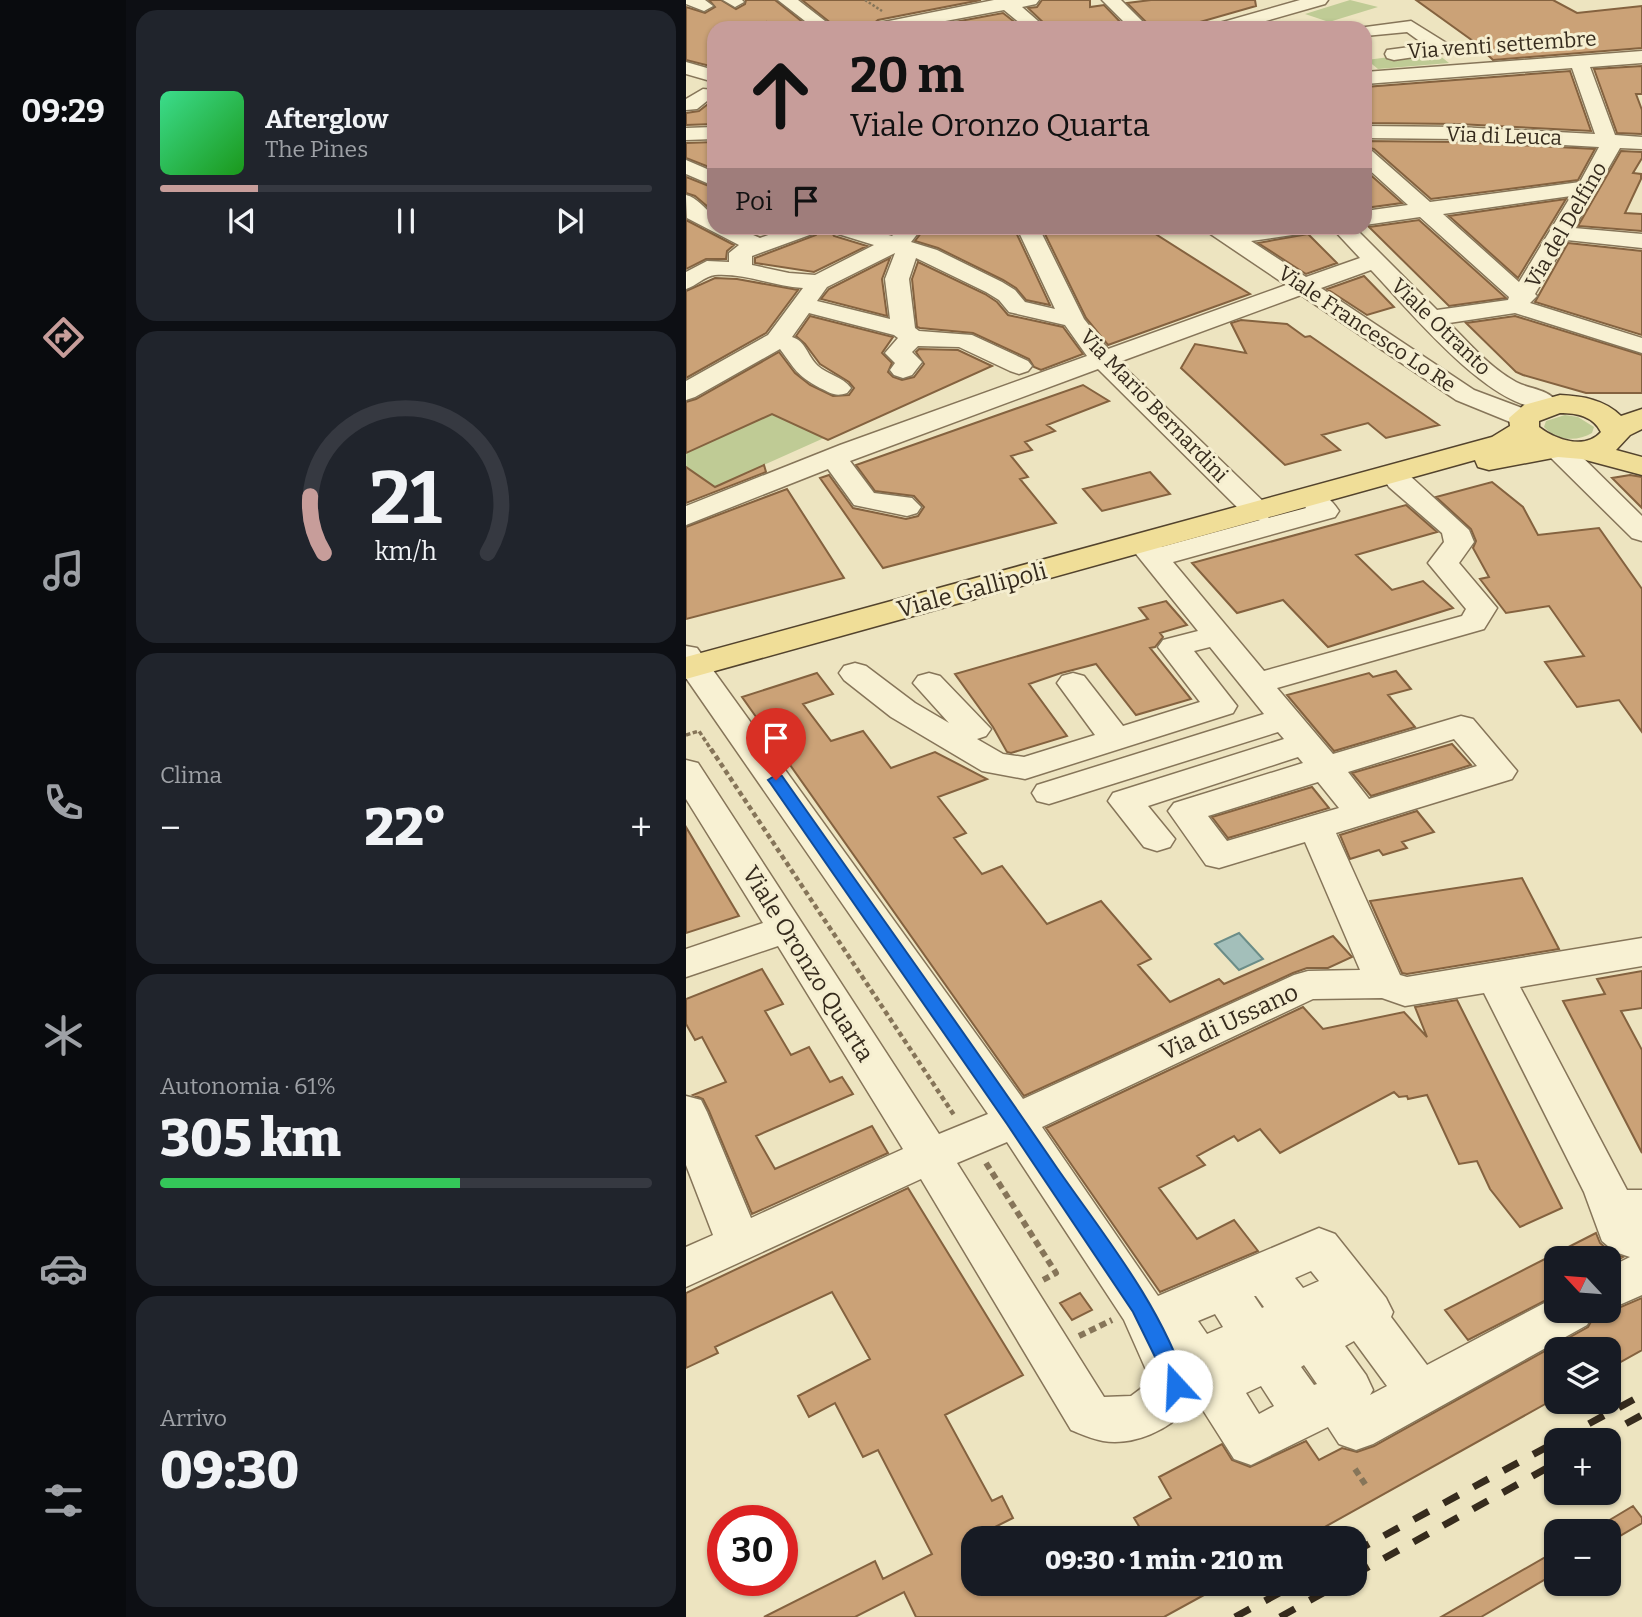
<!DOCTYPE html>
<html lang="it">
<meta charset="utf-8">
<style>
body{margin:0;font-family:Bitter,serif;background:#20242c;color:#f1f3f6;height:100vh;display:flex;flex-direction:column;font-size:26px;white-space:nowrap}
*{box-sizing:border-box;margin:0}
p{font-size:23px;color:#9ea1a6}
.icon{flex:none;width:38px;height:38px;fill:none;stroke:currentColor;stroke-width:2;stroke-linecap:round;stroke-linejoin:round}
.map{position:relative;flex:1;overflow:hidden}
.drawer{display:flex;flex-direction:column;gap:10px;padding:10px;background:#0d0f14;width:560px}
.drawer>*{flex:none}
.guide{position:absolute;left:21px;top:21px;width:665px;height:214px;border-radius:21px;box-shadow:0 2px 5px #0004;background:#c79d9a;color:#111;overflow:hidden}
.needle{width:46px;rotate:296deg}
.controls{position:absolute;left:858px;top:1246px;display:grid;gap:14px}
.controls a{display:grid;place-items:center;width:77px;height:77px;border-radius:14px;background:#171b24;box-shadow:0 2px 5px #0004;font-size:35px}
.speed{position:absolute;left:21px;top:1505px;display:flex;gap:14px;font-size:35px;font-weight:700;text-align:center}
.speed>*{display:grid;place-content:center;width:91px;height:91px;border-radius:50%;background:#171b24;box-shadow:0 2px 5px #0004;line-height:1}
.speed .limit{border:10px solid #d22;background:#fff;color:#111}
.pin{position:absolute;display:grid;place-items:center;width:60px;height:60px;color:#fff;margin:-72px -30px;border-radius:50% 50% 50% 0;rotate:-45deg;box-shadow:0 0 7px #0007}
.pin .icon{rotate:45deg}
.me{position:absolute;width:77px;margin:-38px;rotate:340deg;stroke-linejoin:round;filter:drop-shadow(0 0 5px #0008)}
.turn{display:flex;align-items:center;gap:24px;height:147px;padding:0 28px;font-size:32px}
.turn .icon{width:91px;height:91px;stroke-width:2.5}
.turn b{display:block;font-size:49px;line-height:60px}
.then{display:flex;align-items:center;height:66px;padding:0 28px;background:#0003;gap:14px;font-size:26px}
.big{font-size:52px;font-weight:800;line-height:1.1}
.drawer .card{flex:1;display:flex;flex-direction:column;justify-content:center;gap:10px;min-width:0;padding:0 24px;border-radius:21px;background:#20242c}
.drawer .dial{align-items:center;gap:0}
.dial svg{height:182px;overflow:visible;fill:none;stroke:#363941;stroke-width:7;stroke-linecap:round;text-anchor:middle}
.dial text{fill:#f1f3f6;stroke:none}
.song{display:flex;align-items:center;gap:21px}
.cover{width:84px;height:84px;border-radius:10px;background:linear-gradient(135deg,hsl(150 70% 55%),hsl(120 70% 35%))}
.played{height:7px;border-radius:4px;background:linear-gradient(90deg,#c79d9a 20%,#363941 20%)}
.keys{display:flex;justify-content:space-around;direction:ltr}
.heat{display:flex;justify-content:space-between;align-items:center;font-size:38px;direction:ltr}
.charge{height:10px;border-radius:5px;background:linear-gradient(90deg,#34c759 61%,#363941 0)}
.trip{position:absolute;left:275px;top:1526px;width:406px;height:70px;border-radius:21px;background:#171b24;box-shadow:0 2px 5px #0004;font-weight:800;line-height:70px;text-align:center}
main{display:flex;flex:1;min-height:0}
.tabs{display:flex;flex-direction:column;width:126px;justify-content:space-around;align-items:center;background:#090b0e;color:#9ea1a6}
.tabs .icon{width:49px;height:49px}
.tabs .selected{color:#c79d9a}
.tabs b{font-size:32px;color:#f1f3f6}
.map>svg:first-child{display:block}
</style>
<main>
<nav class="tabs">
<b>09:29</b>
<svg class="icon selected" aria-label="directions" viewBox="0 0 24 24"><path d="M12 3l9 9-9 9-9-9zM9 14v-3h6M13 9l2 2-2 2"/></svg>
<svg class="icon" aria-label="music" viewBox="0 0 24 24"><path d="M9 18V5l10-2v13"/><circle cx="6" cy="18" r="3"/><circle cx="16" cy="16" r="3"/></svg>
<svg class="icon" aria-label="phone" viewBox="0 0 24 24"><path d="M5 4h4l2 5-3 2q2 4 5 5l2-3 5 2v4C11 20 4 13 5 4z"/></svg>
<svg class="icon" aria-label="climate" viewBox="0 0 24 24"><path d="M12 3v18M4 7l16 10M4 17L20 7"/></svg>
<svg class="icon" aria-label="car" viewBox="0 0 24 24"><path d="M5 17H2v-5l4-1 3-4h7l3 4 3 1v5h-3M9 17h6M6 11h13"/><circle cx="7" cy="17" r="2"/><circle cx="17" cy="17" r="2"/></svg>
<svg class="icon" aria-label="filters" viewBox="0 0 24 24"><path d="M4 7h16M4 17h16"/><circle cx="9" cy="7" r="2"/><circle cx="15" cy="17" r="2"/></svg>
</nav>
<section class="drawer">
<div class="card">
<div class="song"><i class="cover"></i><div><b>Afterglow</b><p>The Pines</p></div></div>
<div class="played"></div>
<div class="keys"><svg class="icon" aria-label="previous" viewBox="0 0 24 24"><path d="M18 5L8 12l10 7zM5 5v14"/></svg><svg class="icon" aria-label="pause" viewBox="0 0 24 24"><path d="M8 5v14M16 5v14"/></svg><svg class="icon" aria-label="next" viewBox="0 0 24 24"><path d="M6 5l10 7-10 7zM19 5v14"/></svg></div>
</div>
<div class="card dial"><svg viewBox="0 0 100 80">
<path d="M14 69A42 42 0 1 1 86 69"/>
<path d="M14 69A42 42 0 0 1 8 44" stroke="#c79d9a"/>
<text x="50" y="56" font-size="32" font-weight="700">21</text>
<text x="50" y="72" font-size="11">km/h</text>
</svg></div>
<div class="card"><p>Clima</p>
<div class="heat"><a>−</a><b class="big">22°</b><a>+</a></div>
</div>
<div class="card"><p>Autonomia · 61%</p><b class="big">305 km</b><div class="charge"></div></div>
<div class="card"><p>Arrivo</p><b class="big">09:30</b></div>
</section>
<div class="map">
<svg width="956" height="1617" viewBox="0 0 956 1617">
<rect width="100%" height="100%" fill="#ede4c0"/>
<path fill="#bfcb95" d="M664 0 692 7 643 22 619 14Z
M748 51 763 63 692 69 681 60Z
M85 413 138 438 29 487 0 467V453Z
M879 415 892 417 908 427 906 433C891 442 870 441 858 427L860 421Z"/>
<path fill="#a3bfba" stroke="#6b8d88" stroke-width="2" d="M553 933 577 959 553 970 529 944Z"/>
<path fill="#cba277" stroke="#84623f" stroke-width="2" d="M23 0H35L50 9 59 4 60 0H89L124 28H80V22L57 28H28V67L0 60V7L19 13 29 7Z
M116 0H295L192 20 182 28H151Z
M356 0H404V7L418 5 440 28H363L342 8 351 7Z
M465 0H569L570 6 493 28H466L441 3Z
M730 0H867L891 13 956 6V48L807 60 787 41Z
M317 13 336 28H236Z
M956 66V94H950L956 110V134L931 133 908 69Z
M884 71 905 131 772 124 679 123V87Z
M22 104H28V124L0 125V113L13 111Z
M679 141 772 142 909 149 892 180 745 199 688 149 679 147Z
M28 142V169L0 158V143Z
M935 151 956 152V158L947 173 955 174V179L939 213 956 214V231L892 226Z
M679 170 716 203 679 208Z
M0 177 28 188V212L9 196 0 193Z
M880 199 832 278 763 216Z
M0 220 48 245 41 251 40 259H20L0 269Z
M733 220 820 298 763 306 683 227Z
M135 228H143L148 236 181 246 128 272 69 263V258L130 235Z
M239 228H328L364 305 340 300 330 288 317 280 252 248 229 241Z
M356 228H460L564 294 422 345 400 318Z
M622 234 651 263 620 274 572 243Z
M882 243 956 251V335L849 302Z
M204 258 196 279 201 316 135 299 143 289Z
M232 262 299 294 311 302 322 315 377 327 397 354 355 370 348 367 343 359 287 333 234 328 231 327 226 279Z
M678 276 708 307 681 315 641 289Z
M29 278 51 279 112 290 80 333 0 378V291Z
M124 316 207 337 196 353 206 363 202 372 207 377 216 380 228 377 238 364 230 352 233 349 272 350 306 366 142 440 86 414 0 453V402L10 399 93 352 109 373 124 385 147 396 163 395 168 388 163 382 134 364 119 344 110 336Z
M829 316 956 355V393H900L837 375 830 372 780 323Z
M555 320 601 324 619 337 624 336 753 425 700 438 682 423 636 435 654 450 599 465 495 368 509 344 560 353 545 323Z
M397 385 423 401 361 425 369 431 339 442 346 450 325 456 342 477 334 479 370 523 197 568 134 478 143 475 167 508 220 519 232 516 238 507 228 496 189 491 170 465Z
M78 465 80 472 0 503V467L29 487Z
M464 472 484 494 416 511 397 489Z
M944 475 956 477V508L926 478Z
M806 482 837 507 852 535 913 528 956 589V732L933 700 891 707 859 662 898 656 863 606 820 613 794 579 803 577 787 548 790 541 785 529 750 497Z
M101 489 158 578 0 619V527Z
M720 505 751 532 670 555 706 590 737 581 767 608 642 647 597 600 551 613 506 563Z
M480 601 501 625 474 633 477 637 469 647 464 648 505 699 450 715 410 664 375 673 343 684 381 736 325 753 321 752 307 727 269 674 462 619 453 608Z
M710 671 725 689 702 695 729 727 648 751 601 695 683 673 687 677Z
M131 673 147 694 117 704 145 741 177 731 205 768 249 752 301 779 252 797 280 833 268 838 296 874 316 866 361 924 415 901 465 959 452 965 484 1002 533 979 538 984 647 936 666 957 642 968H621L607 973 338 1096 56 697Z
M766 744 785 765 685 796 666 773Z
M626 787 643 808 542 838 526 817Z
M731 811 748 832 716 842 721 848 697 855 693 850 664 859 654 835Z
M0 827 53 916 0 933Z
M836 878 873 949 721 974 716 973 684 901Z
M76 969 97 1004 79 1011 105 1055 123 1047 144 1082 156 1077 167 1094 70 1136 89 1169 186 1126 202 1153 66 1214 23 1111 17 1099 7 1095 40 1082 16 1037 9 1040 0 1024V999Z
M956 971V1008L935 1011 956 1050V1153L877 1001 919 994 911 979Z
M771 1000 876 1208 834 1227 804 1189 791 1161 773 1164 741 1095 722 1099 721 1096 713 1097 708 1092 594 1153 574 1129 552 1141 548 1136 511 1156 519 1165 473 1188 511 1239 548 1220 572 1251 474 1292 360 1128 617 1007 637 1029 718 1012 741 1037 729 1007Z
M222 1188 337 1375 259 1415 306 1501 316 1496 327 1518 309 1527 315 1538H287V1584H538L478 1617H230L218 1592 169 1617H78L189 1561 197 1579 246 1554 192 1450 177 1457 149 1403 123 1417 112 1396 184 1359 146 1292 29 1347 32 1353 0 1368V1293Z
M910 1233 914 1243 927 1254 937 1257 922 1265V1258H870V1295L782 1340 759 1310Z
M394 1293 406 1310 386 1320 374 1303Z
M956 1298V1350L922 1369V1349H870V1398L619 1538H460L448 1518 485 1498 473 1477 536 1444 546 1460 564 1467 620 1441 633 1460 656 1448 671 1452 688 1446 902 1327 911 1311 923 1312Z
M947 1506 956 1518V1523L922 1543V1521Z
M870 1551V1573L795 1617H755Z"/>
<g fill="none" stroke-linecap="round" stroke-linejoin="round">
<g stroke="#867559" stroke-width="3">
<path id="minor" d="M0 0H19L27 6 18 11 0 4Z
M37 0H56L58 2 49 7Z
M92 0H112L148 28H128Z
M308 0H353L350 4 336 7 360 28H340L318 10 222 28H184L193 23Z
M416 0H435L463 28H444Z
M614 0H642L639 4 555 28H527L530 24Z
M725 21 762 44 765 48 762 52 708 60 701 58 699 54 701 50 739 45 721 32 679 36V28H672Z
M956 51V63L904 67 929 135 956 137V149L934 148 888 228 956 234V248L881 240 849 294 851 296 844 303 956 338V353L829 313 763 323C784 344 804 368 830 382 843 389 862 389 870 401L866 407C811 420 720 306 685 270L635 288 788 390 847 412 851 418 847 424 838 426 829 424 770 400 615 295 433 362 582 506 586 512 582 518 620 508 615 501 619 495C635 491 644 497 653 511L649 517 487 562 578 671 776 616 780 609 742 563 758 542 756 533 703 487 699 481 703 475 713 473 723 475 783 530 788 542 773 563 811 608 798 629 591 688 647 754 775 716 787 719 831 771 826 779 650 833 714 975 721 977 956 938V966L834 987 941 1190H956V1295L922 1310V1268L944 1257 929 1252 916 1241 898 1192 798 993 719 1006 696 998 627 999 356 1127 472 1296 633 1228 649 1234 700 1298 707 1312 705 1317 741 1365 870 1297V1311H908L901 1325 687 1444 670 1450 653 1444 642 1427 565 1465 548 1459 515 1407H502C484 1430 447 1446 417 1441 406 1439 395 1434 385 1430L235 1179 0 1287V1247L27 1235 0 1165V1096L15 1100 21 1112 65 1218 217 1149 92 946 0 977V949L77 923 0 799V760L12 763 253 1134 302 1114 0 678V646L11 648 337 1099 608 975 622 971 674 970 619 842 533 868 520 865 482 811 488 803 617 763 612 757 462 806 489 839 484 847 471 851 458 847 422 801 427 793 598 739 592 732 363 804 351 801 346 793 351 785 578 714 524 647 508 651 551 706 547 713 339 779 296 771 205 717 158 680 153 673 158 666 169 663 180 666 229 703 263 723 227 683 232 676 243 673 254 676 305 729 300 736 291 739 317 754 338 757 409 735 371 683 376 676 387 673 398 676 437 726 514 702 472 647 477 640 512 631 442 544 447 538C460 534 466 537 475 547L574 520 562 518 412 369 164 461 188 493 226 498 235 507 231 513 221 516 168 505 142 469 0 525V506L154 445 401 356 379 325 323 312 313 300 300 292 230 258 223 279 229 328 233 331 286 335 342 361 346 366 342 371 333 374 324 371 273 347 232 346 226 352 236 362 226 375 217 378 208 375 204 370 209 363 199 353 212 338 208 335 123 313 106 337C120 341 121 356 132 366 142 375 156 376 165 388L161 393C149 397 145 393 134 388 109 374 110 370 94 349L9 397 0 400V381L82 335 117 288C87 286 59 273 29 275 19 276 10 286 0 289V272L21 261 43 262V253L53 245 1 218 0 195C11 197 18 209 28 215V228H51L74 238 102 228H132L129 233 66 256V265L103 273 129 275 188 245 149 233 146 228H178L206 236 214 228H236L225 242 251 250 316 282 329 290 339 302 369 309 331 228H353L398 319 422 349 600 285 523 233 520 228 549 230 623 228 620 233 565 241 620 277 674 258 646 228H669L751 310 822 300 823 297 734 217 679 225V211L722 205 679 166V149L686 151 744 202 894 182 913 147 772 139 679 138V126L772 127 909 134 886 68 679 84V72ZM885 196 833 282 757 214ZM209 253 199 279 204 319 131 301 141 287ZM768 739 791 766 683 799 662 772ZM632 782 653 808 541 841 522 816ZM321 1142 438 1320 465 1381 445 1396 418 1397 271 1163ZM625 1271 633 1281 617 1288 609 1278ZM568 1296H570L578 1307 576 1308ZM529 1314 537 1327 521 1334 512 1321ZM668 1341 701 1386 684 1395 687 1390 680 1375 659 1346ZM618 1365 631 1384 628 1385 615 1367ZM575 1386 588 1406 573 1414 560 1393Z
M0 62 28 70V82L0 74Z
M17 89 28 90V102L21 101 11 109 0 110V99Z
M28 127V139L0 140V128Z
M0 160 28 172V186L0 174Z
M871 440 881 442 956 516V541L946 538 861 454 857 448 861 442Z"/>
</g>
<g stroke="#53432d" stroke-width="3">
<path id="major" d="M874 395C897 396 919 400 935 416L956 409V429L944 435 930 450 956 457V475L896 459 872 457 803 470 792 467 789 460 0 679V657L806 437 824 426 823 418 838 405ZM874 413C891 413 907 416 915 432 899 450 870 440 853 427V421Z"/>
</g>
<path stroke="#867559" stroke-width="2.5" stroke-dasharray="2.5 2" stroke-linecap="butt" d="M179 0 196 11"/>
<path stroke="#867559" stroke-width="3.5" stroke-dasharray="4.5 2.5" stroke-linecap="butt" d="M0 735 13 731 26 751"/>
<path stroke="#867559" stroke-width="4.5" stroke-dasharray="5 3.5" stroke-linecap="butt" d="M25 749 268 1115"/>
<path stroke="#867559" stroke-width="6" stroke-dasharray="7 4.5" stroke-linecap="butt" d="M300 1163 370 1273 357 1280
M393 1336 426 1320
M669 1469 681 1487"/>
<use href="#minor" fill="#f8f1d3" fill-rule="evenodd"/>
<use href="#major" fill="#f0de98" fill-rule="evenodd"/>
<path stroke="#362b1d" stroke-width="7" stroke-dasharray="17 17" stroke-linecap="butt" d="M873 1440 956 1395
M910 1440 956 1415
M668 1552 870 1442
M668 1575 870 1463
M549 1617 610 1584
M594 1617 653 1584"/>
</g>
<path fill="#1a73e8" stroke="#114b97" stroke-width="2" d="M90 775 96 776C188 907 281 1036 371 1168 419 1237 475 1305 501 1386L498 1393 490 1396 483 1393 474 1367 447 1312 321 1124 85 784 82 780Z"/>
<g text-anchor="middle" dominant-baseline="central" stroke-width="6" stroke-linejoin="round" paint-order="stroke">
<g font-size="21" fill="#362b1d" stroke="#f5eed0">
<text transform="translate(816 45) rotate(-4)">Via venti settembre</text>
<text transform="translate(818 136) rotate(2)">Via di Leuca</text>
<text transform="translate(880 225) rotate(-60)">Via del Delfino</text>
<text transform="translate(755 327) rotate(44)">Viale Otranto</text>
<text transform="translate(681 329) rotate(34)">Viale Francesco Lo Re</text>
<text transform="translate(468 406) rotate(46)">Via Mario Bernardini</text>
</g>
<g font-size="24" fill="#362b1d" stroke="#f5eed0">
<text transform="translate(286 590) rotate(-15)">Viale Gallipoli</text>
<text transform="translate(122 964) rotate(58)">Viale Oronzo Quarta</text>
<text transform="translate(543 1022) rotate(-25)">Via di Ussano</text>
</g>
</g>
</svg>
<div class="controls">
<a><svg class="needle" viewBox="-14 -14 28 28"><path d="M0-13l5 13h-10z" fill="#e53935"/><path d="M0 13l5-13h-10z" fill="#9ea1a6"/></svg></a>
<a><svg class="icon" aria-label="layers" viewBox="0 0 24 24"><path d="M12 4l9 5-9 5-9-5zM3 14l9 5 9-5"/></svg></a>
<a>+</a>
<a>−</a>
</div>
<div class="speed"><div class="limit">30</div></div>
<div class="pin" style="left:90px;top:780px;background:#d93025"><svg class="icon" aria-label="arrive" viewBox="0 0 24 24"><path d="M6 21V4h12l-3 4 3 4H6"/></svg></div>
<svg class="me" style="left:490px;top:1386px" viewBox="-20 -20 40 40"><circle r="19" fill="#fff"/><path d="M0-13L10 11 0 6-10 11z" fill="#1a73e8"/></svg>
<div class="trip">09:30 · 1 min · 210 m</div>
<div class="guide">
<div class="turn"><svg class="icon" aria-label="ahead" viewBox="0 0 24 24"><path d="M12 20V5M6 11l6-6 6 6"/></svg><div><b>20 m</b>Viale Oronzo Quarta</div></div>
<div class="then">Poi<svg class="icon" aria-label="arrive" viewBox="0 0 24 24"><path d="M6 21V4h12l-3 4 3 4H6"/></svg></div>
</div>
</div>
</main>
